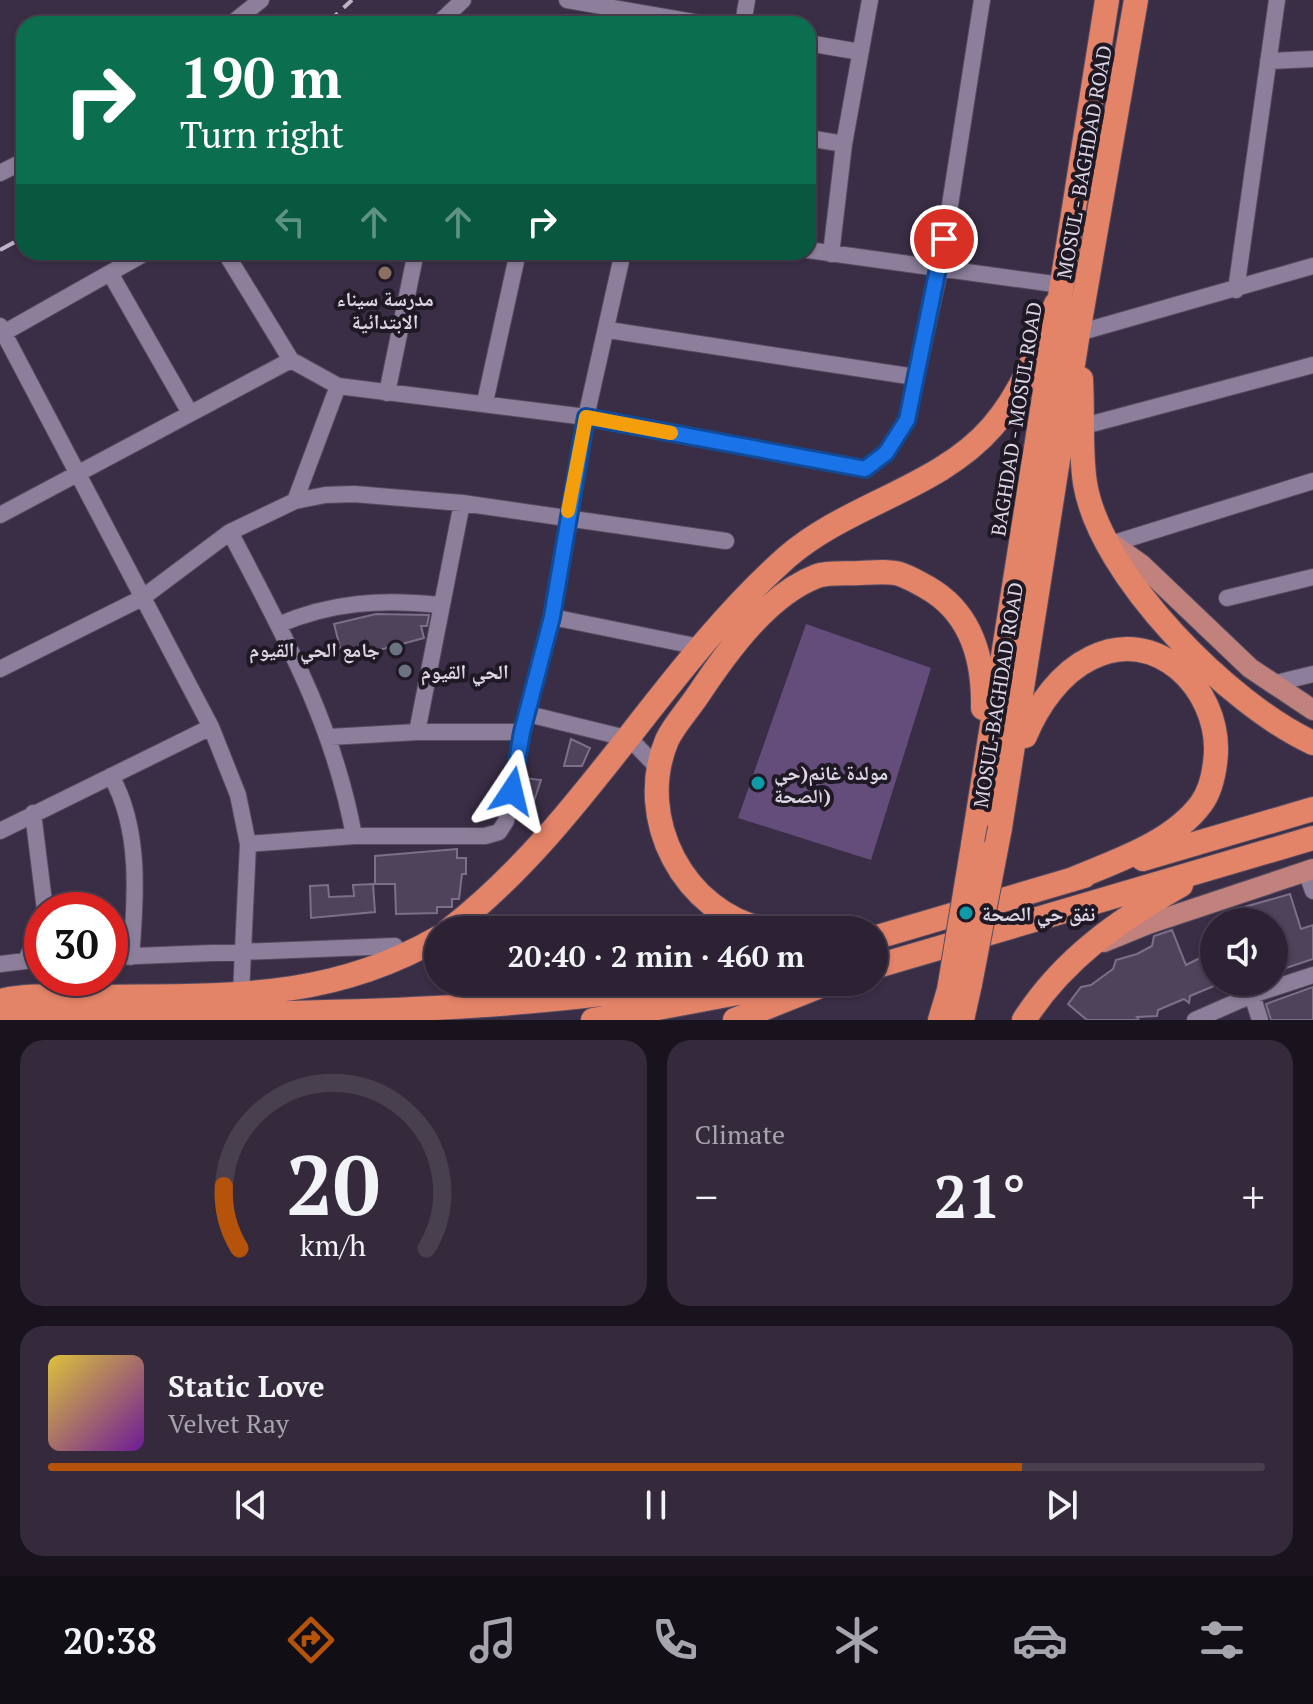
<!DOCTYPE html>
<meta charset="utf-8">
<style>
body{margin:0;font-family:"PT Serif","Noto Naskh Arabic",serif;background:#342a3c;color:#f1f3f6;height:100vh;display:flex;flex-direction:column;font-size:30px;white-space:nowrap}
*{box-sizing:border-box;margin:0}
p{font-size:26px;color:#a6a4ac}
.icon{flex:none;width:44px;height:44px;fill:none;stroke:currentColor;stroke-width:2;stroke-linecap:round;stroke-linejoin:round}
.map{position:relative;height:1020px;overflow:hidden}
.details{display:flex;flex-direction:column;gap:20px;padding:20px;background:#18131d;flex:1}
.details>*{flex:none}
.hud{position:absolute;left:16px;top:16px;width:800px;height:244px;border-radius:24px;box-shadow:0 2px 6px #0004,0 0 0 2px #483f4f;background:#0b6e4f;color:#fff;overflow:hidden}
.tools{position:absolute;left:1200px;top:908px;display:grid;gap:16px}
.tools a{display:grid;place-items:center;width:88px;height:88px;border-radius:50%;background:#2c2234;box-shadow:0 2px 6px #0004,0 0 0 2px #483f4f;font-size:40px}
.speed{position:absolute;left:24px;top:892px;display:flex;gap:16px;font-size:40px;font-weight:700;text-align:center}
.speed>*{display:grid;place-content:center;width:104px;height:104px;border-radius:50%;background:#2c2234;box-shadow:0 2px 6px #0004,0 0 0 2px #483f4f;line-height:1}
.speed .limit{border:12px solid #d22;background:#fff;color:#111}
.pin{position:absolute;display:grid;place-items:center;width:68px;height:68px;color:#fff;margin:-34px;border:4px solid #fff;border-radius:50%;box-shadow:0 2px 8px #0007}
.me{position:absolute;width:88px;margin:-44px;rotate:10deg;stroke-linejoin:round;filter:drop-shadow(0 0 6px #0008)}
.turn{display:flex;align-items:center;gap:28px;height:168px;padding:0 32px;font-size:36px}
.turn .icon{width:104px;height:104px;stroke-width:2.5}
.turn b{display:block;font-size:56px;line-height:68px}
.lanes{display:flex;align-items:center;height:76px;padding:0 32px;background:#0003;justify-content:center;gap:40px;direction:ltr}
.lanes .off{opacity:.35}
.big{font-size:60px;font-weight:700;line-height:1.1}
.details .card{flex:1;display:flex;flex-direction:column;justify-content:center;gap:12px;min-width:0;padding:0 28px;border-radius:24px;background:#342a3c}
.details .dial{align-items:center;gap:0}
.dial svg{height:208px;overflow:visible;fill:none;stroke:#483f4f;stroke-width:7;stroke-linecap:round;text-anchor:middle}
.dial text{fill:#f1f3f6;stroke:none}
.song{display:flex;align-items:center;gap:24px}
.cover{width:96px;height:96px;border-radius:12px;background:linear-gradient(135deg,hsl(50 70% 55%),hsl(280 70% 35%))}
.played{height:8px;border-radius:4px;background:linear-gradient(90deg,#b45309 80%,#483f4f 80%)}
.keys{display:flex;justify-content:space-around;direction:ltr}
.heat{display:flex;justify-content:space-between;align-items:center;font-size:44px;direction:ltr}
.details .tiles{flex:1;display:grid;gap:20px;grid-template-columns:1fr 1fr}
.card:last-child{grid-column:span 2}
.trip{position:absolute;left:424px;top:916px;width:464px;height:80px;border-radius:40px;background:#2c2234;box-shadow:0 2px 6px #0004,0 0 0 2px #483f4f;font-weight:700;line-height:80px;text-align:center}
.dock{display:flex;height:128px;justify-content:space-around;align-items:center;background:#120e15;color:#a6a4ac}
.dock .icon{width:56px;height:56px}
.dock .current{color:#b45309}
.dock b{font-size:36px;color:#f1f3f6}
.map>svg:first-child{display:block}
</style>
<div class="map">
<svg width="1313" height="1020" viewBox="0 0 1313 1020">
<rect width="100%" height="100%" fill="#3a2e46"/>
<path fill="#644d7a" d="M806 624 931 668 871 860 738 818Z"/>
<path fill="#4f425b" stroke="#7c6f89" stroke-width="2" d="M376 614 429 615 427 626H421L424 638 364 654 361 646 341 651 334 624Z
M571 739 590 748 582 766H564Z
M525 778 541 780 534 801 521 799Z
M457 849V858H466V874H462L459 899H452V907H437V913L396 914 395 884H375V856Z
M373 884 375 912 311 918 310 886 328 885 329 897 354 896 353 885Z
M1290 894 1301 929 1313 925V959L1274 972V922H1234L1230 911Z
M1172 930 1186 965 1206 955 1207 959 1214 956V986L1190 996 1189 1003 1184 999 1158 1010 1157 1016 1137 1017 1139 1020H1087L1068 1004 1081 987 1091 985 1113 969 1116 960 1137 954 1152 946 1154 936Z
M1313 987V1020H1271L1266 1004Z"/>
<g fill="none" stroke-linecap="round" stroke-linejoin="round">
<g stroke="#564c60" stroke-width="18">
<path id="minor" d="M567 0 705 24
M231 24 261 0
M438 24 463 0
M743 24 747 0
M808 43 860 52
M1268 61 1313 59
M808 138 844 144
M0 173 24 161
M808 250 1061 285
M225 252 291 360 338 386 586 417 865 469 886 453 907 420 940 269 982 0
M831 254 844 144 870 0
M110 273 190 413
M1236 290 1277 0
M0 326 211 727 238 795 248 844 241 994
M608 330 915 377
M1078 333 1313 266
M0 335 147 252
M387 393 416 252
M485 402 518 252
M1084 426 1313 365
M295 501 338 386
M0 515 291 360
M230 532C283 634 333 721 354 836
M1111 544 1313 481
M1227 598 1313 577
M552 617 700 647
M278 625C331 602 381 599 439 605
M0 669 142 598 230 532 295 501 325 495 354 494 462 503 726 541
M1272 684 1313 674
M528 714 630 739 659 769
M417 732 462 503
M330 737 417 732H522
M111 776C141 829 136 897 131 957
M33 813 45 910
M0 831 211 727
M248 844 354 836H485L499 832 506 821 522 732 552 617 586 417 623 252
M1306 871 1313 891
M110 957 395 946
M26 960 42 924
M0 964 42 959
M1252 995 1260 1020
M1195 1020 1252 995 1313 975"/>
</g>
<g stroke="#564c60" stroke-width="22">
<path id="major" d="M1107 540 1142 565 1250 668 1313 710
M1104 942 1148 924 1313 869"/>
</g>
<g stroke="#564c60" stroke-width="26">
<path id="highway" d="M1081 379C1083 413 1080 450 1085 483 1100 576 1230 705 1313 743
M1025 736C1038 705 1060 673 1091 658 1156 625 1218 688 1216 752 1215 770 1212 789 1201 804 1171 844 1115 861 1071 880
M1000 828 1078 333 1136 0
M973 845 1107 0
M1143 859 1313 809
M449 930C584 825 661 669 787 557 848 504 939 488 992 427 1022 393 1040 345 1056 304
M767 930C684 914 634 818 667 740 674 725 688 710 698 695 726 653 767 595 817 576 829 572 846 574 859 573 895 571 897 570 928 588 973 614 984 661 983 708
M874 938 1084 876
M874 967 1313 838
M0 1001C32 993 71 998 104 997 227 995 328 1001 438 938
M0 1019C229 1011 460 1020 687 982
M593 1020 797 982
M735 1020 830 982
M940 1020 949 990
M962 1020 970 984
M1024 1020C1063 959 1119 920 1181 885"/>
</g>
<use href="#minor" stroke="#8d7f9b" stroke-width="16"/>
<use href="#major" stroke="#c1817c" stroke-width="20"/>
<use href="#highway" stroke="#e38368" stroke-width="24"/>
<path stroke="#bcb3c4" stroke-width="4" stroke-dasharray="16 8" stroke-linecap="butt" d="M326 24 352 0
M0 250 24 237"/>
<g stroke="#564c60" stroke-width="26" stroke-linecap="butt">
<path id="highway-bridge" d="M970 984 1000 828
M949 990 973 845"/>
</g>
<use href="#highway-bridge" stroke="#e38368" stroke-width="24"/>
</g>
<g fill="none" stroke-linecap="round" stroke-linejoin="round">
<g stroke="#114b97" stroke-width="20">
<path id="route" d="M512 791 522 732 552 617 586 417 865 469 886 453 907 420 944 239"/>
</g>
<use href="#route" stroke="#1a73e8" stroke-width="14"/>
<path stroke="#f59e0b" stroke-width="14" d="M568 511 586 417 671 433"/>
</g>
<circle fill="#8d6e63" stroke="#1e1924" stroke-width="3" cx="385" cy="273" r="8"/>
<g fill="#6b7280" stroke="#1e1924" stroke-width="3">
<circle cx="396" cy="649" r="8"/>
<circle cx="405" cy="671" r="8"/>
</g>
<g fill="#0f9aa8" stroke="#1e1924" stroke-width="3">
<circle cx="758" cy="783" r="8"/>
<circle cx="966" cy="913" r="8"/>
</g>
<g text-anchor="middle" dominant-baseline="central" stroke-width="8" stroke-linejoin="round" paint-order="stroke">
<g font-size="20" fill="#ddd6e5" stroke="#1e1924">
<text transform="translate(1084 162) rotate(-80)">MOSUL - BAGHDAD ROAD</text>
<text transform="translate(1016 419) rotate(-81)">BAGHDAD - MOSUL ROAD</text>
<text transform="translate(998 695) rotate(-81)">MOSUL-BAGHDAD ROAD</text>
</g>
<g font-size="20" font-weight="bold" fill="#ddd6e5" stroke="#1e1924" text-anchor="start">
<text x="385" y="298" text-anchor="middle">مدرسة سيناء<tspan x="385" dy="23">الابتدائية</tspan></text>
<text x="380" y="649" text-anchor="end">جامع الحي القيوم</text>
<text x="421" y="671">الحي القيوم</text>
<text x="774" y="772">مولدة غانم(حي<tspan x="774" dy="23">الصحة)</tspan></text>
<text x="982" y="913">نفق حي الصحة</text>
</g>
</g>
</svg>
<div class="tools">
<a><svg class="icon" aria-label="sound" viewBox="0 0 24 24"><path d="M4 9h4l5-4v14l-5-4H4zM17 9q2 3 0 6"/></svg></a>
</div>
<div class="speed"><div class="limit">30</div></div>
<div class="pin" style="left:944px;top:239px;background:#d93025"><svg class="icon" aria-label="arrive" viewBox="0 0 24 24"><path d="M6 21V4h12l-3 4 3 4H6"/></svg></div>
<svg class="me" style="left:512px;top:791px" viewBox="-20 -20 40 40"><path d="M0-17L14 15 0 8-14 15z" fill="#1a73e8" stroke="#fff" stroke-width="4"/></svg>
<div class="trip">20:40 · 2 min · 460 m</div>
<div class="hud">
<div class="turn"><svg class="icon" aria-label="right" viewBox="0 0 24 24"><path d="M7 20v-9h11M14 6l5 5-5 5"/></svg><div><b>190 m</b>Turn right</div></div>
<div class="lanes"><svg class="icon off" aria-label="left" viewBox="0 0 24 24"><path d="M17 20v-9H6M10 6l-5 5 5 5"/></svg><svg class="icon off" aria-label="ahead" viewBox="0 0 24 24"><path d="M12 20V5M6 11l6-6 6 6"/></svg><svg class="icon off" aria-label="ahead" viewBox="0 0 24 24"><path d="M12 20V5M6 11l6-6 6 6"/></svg><svg class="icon" aria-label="right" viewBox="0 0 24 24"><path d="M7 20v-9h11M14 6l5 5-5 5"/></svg></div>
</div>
</div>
<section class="details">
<div class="tiles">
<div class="card dial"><svg viewBox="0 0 100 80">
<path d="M14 69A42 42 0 1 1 86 69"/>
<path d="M14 69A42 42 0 0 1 8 45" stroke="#b45309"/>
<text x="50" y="56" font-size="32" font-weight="700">20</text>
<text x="50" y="72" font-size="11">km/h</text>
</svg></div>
<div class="card"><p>Climate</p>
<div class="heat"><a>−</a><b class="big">21°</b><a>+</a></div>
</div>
<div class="card">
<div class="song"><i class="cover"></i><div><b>Static Love</b><p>Velvet Ray</p></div></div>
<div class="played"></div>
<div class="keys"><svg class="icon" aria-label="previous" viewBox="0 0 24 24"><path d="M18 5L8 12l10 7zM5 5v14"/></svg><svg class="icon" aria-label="pause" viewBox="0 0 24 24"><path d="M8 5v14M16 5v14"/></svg><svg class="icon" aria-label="next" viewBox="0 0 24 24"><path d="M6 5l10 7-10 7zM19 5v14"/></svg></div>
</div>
</div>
</section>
<nav class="dock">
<b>20:38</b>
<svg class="icon current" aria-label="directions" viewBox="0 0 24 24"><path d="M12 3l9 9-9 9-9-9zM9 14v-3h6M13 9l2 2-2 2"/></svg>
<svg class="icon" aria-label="music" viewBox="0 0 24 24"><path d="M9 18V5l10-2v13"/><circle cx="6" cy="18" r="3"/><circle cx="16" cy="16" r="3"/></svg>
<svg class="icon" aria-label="phone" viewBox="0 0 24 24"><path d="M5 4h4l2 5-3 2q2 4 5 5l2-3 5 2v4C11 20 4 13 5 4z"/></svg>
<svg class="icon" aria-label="climate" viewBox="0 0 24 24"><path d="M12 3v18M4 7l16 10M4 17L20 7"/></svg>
<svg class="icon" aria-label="car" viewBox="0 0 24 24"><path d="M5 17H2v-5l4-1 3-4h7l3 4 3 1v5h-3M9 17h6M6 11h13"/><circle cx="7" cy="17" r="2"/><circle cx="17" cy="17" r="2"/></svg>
<svg class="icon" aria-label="filters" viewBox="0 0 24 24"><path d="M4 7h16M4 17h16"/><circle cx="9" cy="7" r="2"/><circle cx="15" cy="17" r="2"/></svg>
</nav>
